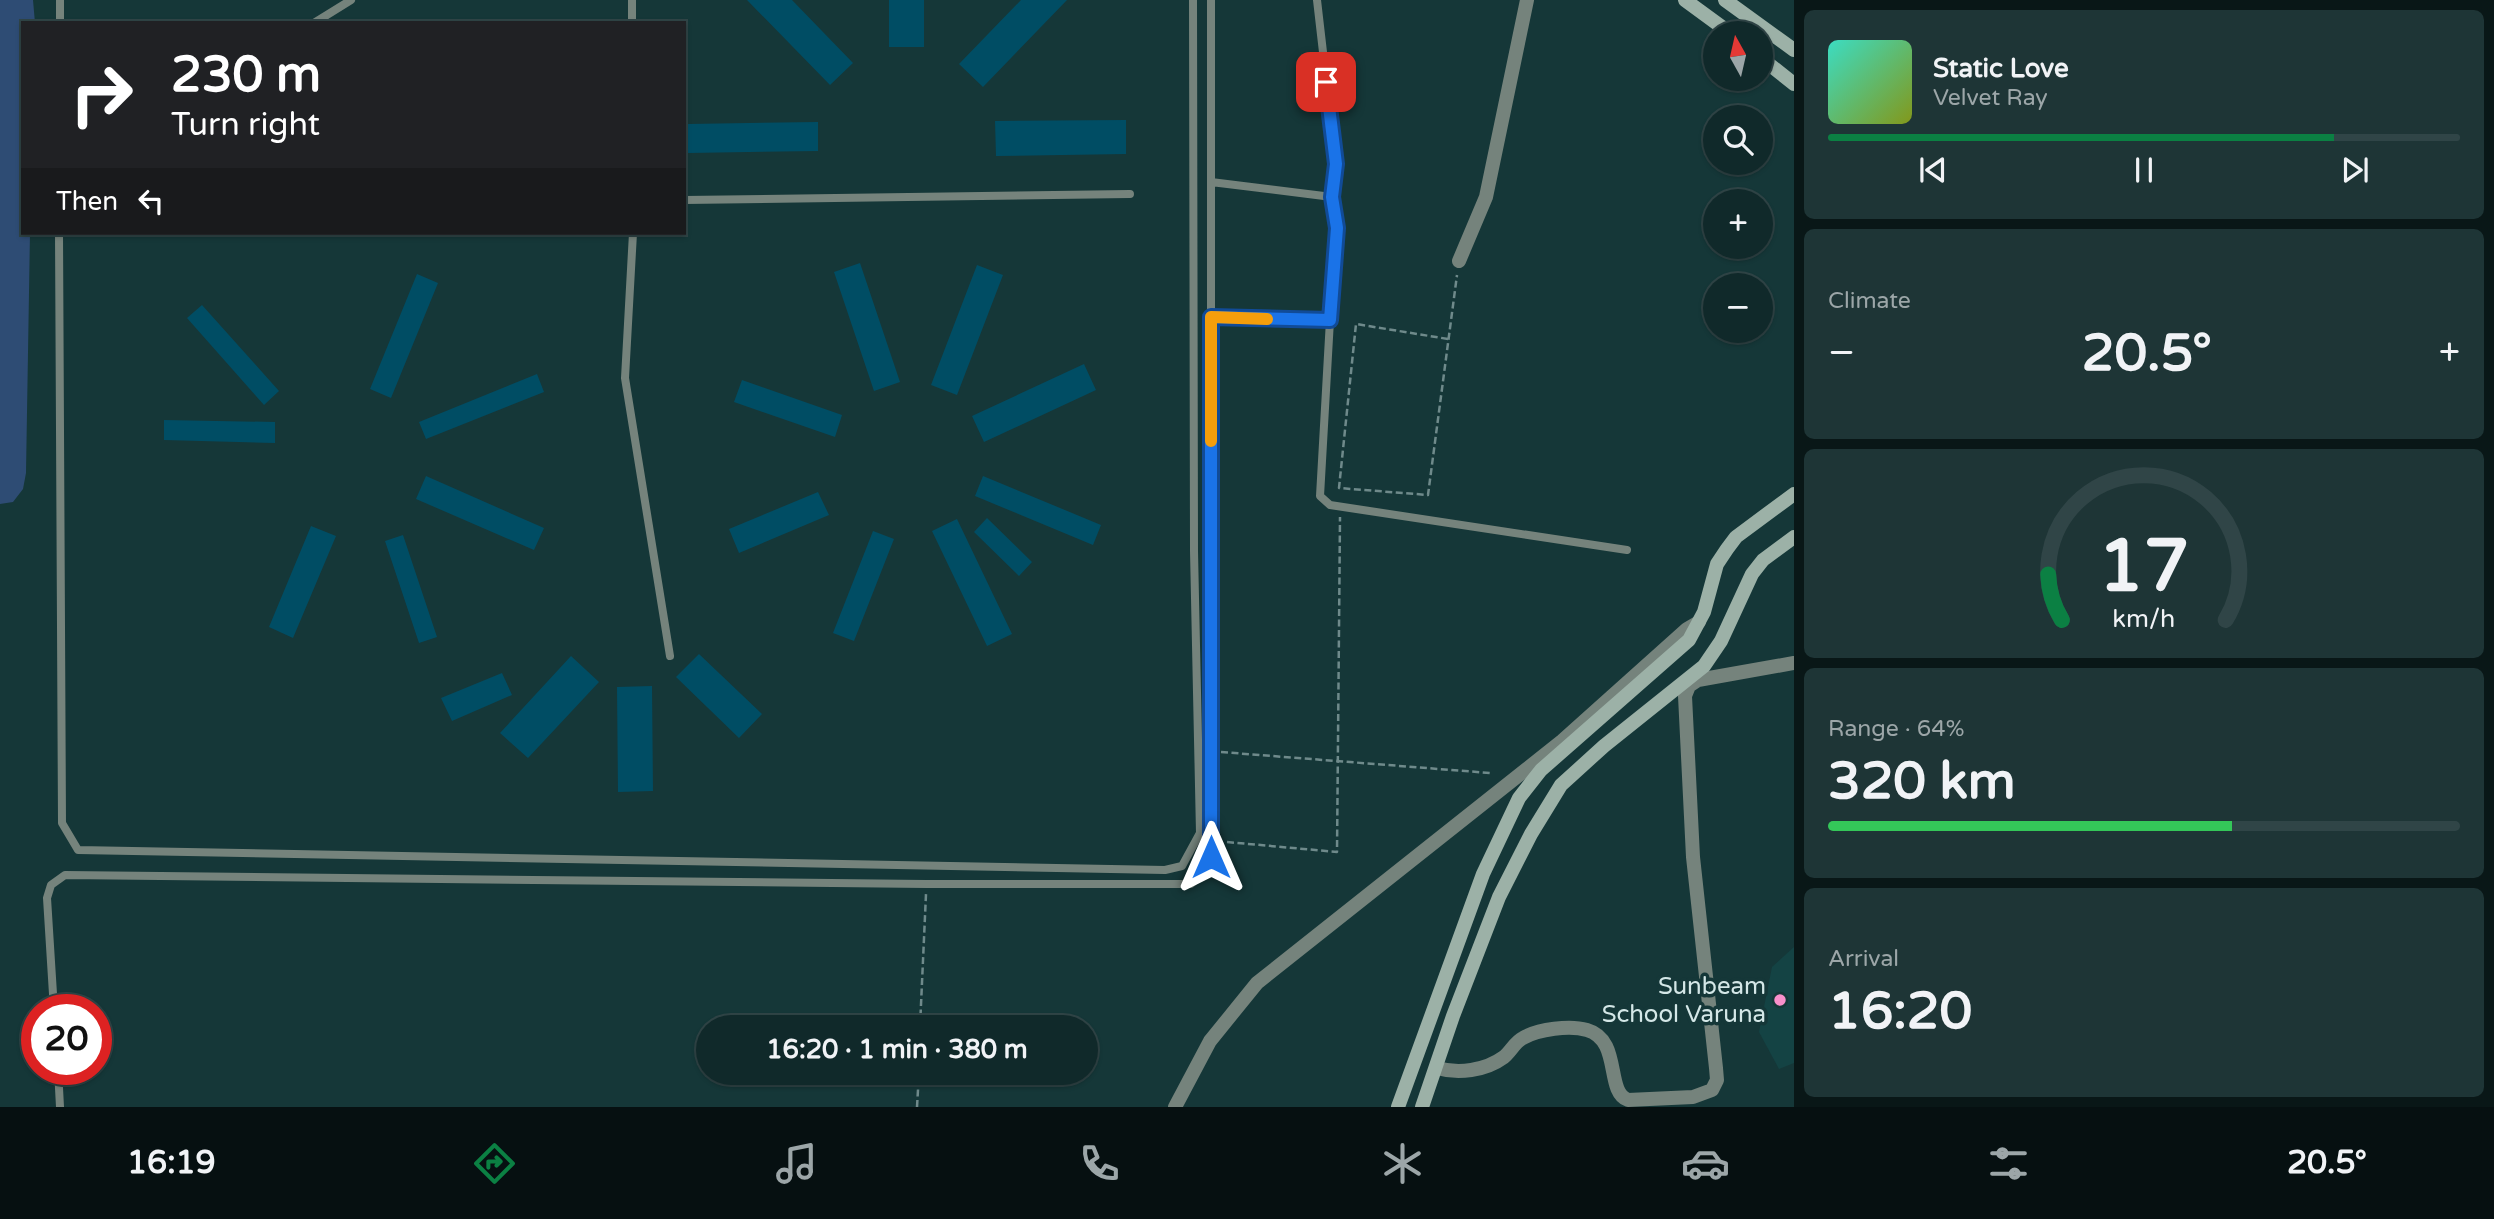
<!DOCTYPE html>
<meta charset="utf-8">
<style>
body{margin:0;font-family:"Varela Round",sans-serif;background:#1e3536;color:#f1f3f6;height:100vh;display:flex;flex-direction:column;font-size:26px;white-space:nowrap}
*{box-sizing:border-box;margin:0}
p{font-size:23px;color:#9ca6a8}
.icon{flex:none;width:38px;height:38px;fill:none;stroke:currentColor;stroke-width:2;stroke-linecap:round;stroke-linejoin:round}
.map{position:relative;flex:1;overflow:hidden}
.sheet{display:flex;flex-direction:column;gap:10px;padding:10px;background:#091717;width:700px}
.sheet>*{flex:none}
.top-card{position:absolute;left:21px;top:21px;width:665px;height:214px;border-radius:0px;box-shadow:0 2px 5px #0004,0 0 0 2px #304547;background:#202124;color:#fff;overflow:hidden}
.needle{width:46px;rotate:352deg}
.controls{position:absolute;left:1703px;top:21px;display:grid;gap:14px}
.controls a{display:grid;place-items:center;width:70px;height:70px;border-radius:50%;background:#10292a;box-shadow:0 2px 5px #0004,0 0 0 2px #304547;font-size:35px}
.speed{position:absolute;left:21px;top:994px;display:flex;gap:14px;font-size:35px;font-weight:700;text-align:center}
.speed>*{display:grid;place-content:center;width:91px;height:91px;border-radius:50%;background:#10292a;box-shadow:0 2px 5px #0004,0 0 0 2px #304547;line-height:1}
.speed .limit{border:10px solid #d22;background:#fff;color:#111}
.pin{position:absolute;display:grid;place-items:center;width:60px;height:60px;color:#fff;margin:-30px;border-radius:14px;box-shadow:0 4px 10px #0006}
.me{position:absolute;width:77px;margin:-38px;rotate:0deg;stroke-linejoin:round;filter:drop-shadow(0 0 5px #0008)}
.turn{display:flex;align-items:center;gap:24px;height:147px;padding:0 35px;font-size:32px}
.turn .icon{width:91px;height:91px;stroke-width:2.5}
.turn b{display:block;font-size:49px;line-height:60px}
.then{display:flex;align-items:center;height:66px;padding:0 35px;background:#0003;gap:14px;font-size:26px}
.big{font-size:52px;font-weight:800;line-height:1.1}
.sheet .card{flex:1;display:flex;flex-direction:column;justify-content:center;gap:10px;min-width:0;padding:0 24px;border-radius:10px;background:#1e3536}
.sheet .dial{align-items:center;gap:0}
.dial svg{height:182px;overflow:visible;fill:none;stroke:#304547;stroke-width:7;stroke-linecap:round;text-anchor:middle}
.dial text{fill:#f1f3f6;stroke:none}
.song{display:flex;align-items:center;gap:21px}
.cover{width:84px;height:84px;border-radius:10px;background:linear-gradient(135deg,hsl(170 70% 55%),hsl(70 70% 35%))}
.played{height:7px;border-radius:4px;background:linear-gradient(90deg,#0b8043 80%,#304547 80%)}
.keys{display:flex;justify-content:space-around;direction:ltr}
.heat{display:flex;justify-content:space-between;align-items:center;font-size:38px;direction:ltr}
.charge{height:10px;border-radius:5px;background:linear-gradient(90deg,#34c759 64%,#304547 0)}
.trip{position:absolute;left:696px;top:1015px;width:402px;height:70px;border-radius:35px;background:#10292a;box-shadow:0 2px 5px #0004,0 0 0 2px #304547;font-weight:800;line-height:70px;text-align:center}
.dock{display:flex;height:112px;justify-content:space-around;align-items:center;background:#061011;color:#9ca6a8}
.dock .icon{width:49px;height:49px}
.dock .current{color:#0b8043}
.dock b{font-size:32px;color:#f1f3f6}
main{display:flex;flex:1;min-height:0}
.map>svg:first-child{display:block}
</style>
<main>
<div class="map">
<svg width="1794" height="1107" viewBox="0 0 1794 1107">
<rect width="100%" height="100%" fill="#153738"/>
<path fill="#144344" d="M1794 947V1063L1779 1069 1759 1032 1772 967Z"/>
<path fill="#2e4c74" d="M0 0H33L35 23H23V233H30L26 473 23 489 13 502 0 504Z"/>
<path fill="#004d64" d="M747 0H792L853 63 830 85Z
M889 0H924V47H889Z
M1021 0H1067L983 87 959 64Z
M1126 120V154L996 156 995 121Z
M818 122V151L688 153V124Z
M860 263 900 382 874 391 834 272Z
M977 265 1003 275 957 395 931 385Z
M417 274 438 283 391 398 370 389Z
M202 305 279 391 264 405 187 318Z
M1084 364 1096 390 984 442 972 416Z
M537 374 544 392 426 439 419 422Z
M742 380 842 415 835 437 734 402Z
M164 420 275 422V443L164 440Z
M426 476 544 528 534 550 416 499Z
M983 476 1101 525 1093 545 975 496Z
M818 492 829 515 739 553 729 529Z
M987 518 1032 562 1019 576 974 532Z
M957 519 1012 634 987 646 932 531Z
M311 526 336 536 293 638 269 627Z
M873 531 894 539 854 641 833 633Z
M403 535 437 637 419 643 385 541Z
M699 654 762 714 739 738 676 677Z
M571 656 599 682 528 758 500 733Z
M502 673 512 695 452 721 441 698Z
M652 686 653 791 618 792 617 687Z"/>
<g fill="none" stroke-linecap="round" stroke-linejoin="round">
<path stroke="#6f8a8b" stroke-width="2.5" stroke-dasharray="7 3.5" stroke-linecap="butt" d="M1448 339 1356 324 1339 488 1428 495 1457 275
M1221 752 1490 773
M1227 842 1337 852 1340 517
M920 1027 926 894
M917 1107 919 1073"/>
<path stroke="#75837c" stroke-width="8" d="M632 0V23
M1317 0 1336 165 1332 197 1337 228 1330 320
M60 23V0
M314 23 351 0
M1211 182 1332 197
M684 200 1130 194
M59 233 62 823 78 850 1165 870 1182 866 1200 833 1194 551 1193 0
M633 233 625 378 670 656
M1211 317 1330 320 1320 496 1330 505 1627 550
M54 1010 47 898 51 885 65 875 926 884H1191L1202 875 1211 857V0
M58 1069 60 1107"/>
<path stroke="#75837c" stroke-width="14" d="M1459 261 1486 197 1527 0
M1437 1068C1458 1074 1485 1071 1504 1057 1511 1051 1515 1042 1523 1038 1538 1029 1570 1025 1587 1030 1622 1040 1605 1092 1628 1100L1693 1097 1712 1090 1717 1080 1716 1068 1693 857 1685 696 1689 686 1698 680 1794 663
M1175 1107 1210 1041 1257 983 1562 741 1687 629 1699 622"/>
<path stroke="#9cb1a7" stroke-width="14" d="M1685 0 1730 33
M1725 0 1794 50
M1760 57 1794 84
M1398 1107 1483 874 1519 798 1541 770 1689 640 1704 612 1717 564 1727 549 1736 537 1794 494
M1422 1107 1453 1016 1499 897 1531 834 1561 785 1604 746 1704 666 1721 641 1752 574 1763 560 1794 537"/>
</g>
<g fill="none" stroke-linecap="round" stroke-linejoin="round">
<g stroke="#114b97" stroke-width="18">
<path id="route" d="M1211 857V317L1330 320 1337 228 1332 197 1336 164 1326 82"/>
</g>
<use href="#route" stroke="#1a73e8" stroke-width="12"/>
<path stroke="#f59e0b" stroke-width="12" d="M1211 441V317L1267 319"/>
</g>
<circle fill="#f890cb" stroke="#153738" stroke-width="2.5" cx="1780" cy="1000" r="7"/>
<g text-anchor="middle" dominant-baseline="central" stroke-width="7" stroke-linejoin="round" paint-order="stroke">
<g font-size="24" fill="#d4e7e7" stroke="#153738" text-anchor="end">
<text x="1766" y="986">Sunbeam<tspan x="1766" dy="28">School Varuna</tspan></text>
</g>
</g>
</svg>
<div class="controls">
<a><svg class="needle" viewBox="-14 -14 28 28"><path d="M0-13l5 13h-10z" fill="#e53935"/><path d="M0 13l5-13h-10z" fill="#9ca6a8"/></svg></a>
<a><svg class="icon" aria-label="search" viewBox="0 0 24 24"><circle cx="10" cy="10" r="6"/><path d="M15 15l6 6"/></svg></a>
<a>+</a>
<a>−</a>
</div>
<div class="speed"><div class="limit">20</div></div>
<div class="pin" style="left:1326px;top:82px;background:#d93025"><svg class="icon" aria-label="arrive" viewBox="0 0 24 24"><path d="M6 21V4h12l-3 4 3 4H6"/></svg></div>
<svg class="me" style="left:1211px;top:857px" viewBox="-20 -20 40 40"><path d="M0-17L14 15 0 8-14 15z" fill="#1a73e8" stroke="#fff" stroke-width="4"/></svg>
<div class="trip">16:20 · 1 min · 380 m</div>
<div class="top-card">
<div class="turn"><svg class="icon" aria-label="right" viewBox="0 0 24 24"><path d="M7 20v-9h11M14 6l5 5-5 5"/></svg><div><b>230 m</b>Turn right</div></div>
<div class="then">Then<svg class="icon" aria-label="left" viewBox="0 0 24 24"><path d="M17 20v-9H6M10 6l-5 5 5 5"/></svg></div>
</div>
</div>
<section class="sheet">
<div class="card">
<div class="song"><i class="cover"></i><div><b>Static Love</b><p>Velvet Ray</p></div></div>
<div class="played"></div>
<div class="keys"><svg class="icon" aria-label="previous" viewBox="0 0 24 24"><path d="M18 5L8 12l10 7zM5 5v14"/></svg><svg class="icon" aria-label="pause" viewBox="0 0 24 24"><path d="M8 5v14M16 5v14"/></svg><svg class="icon" aria-label="next" viewBox="0 0 24 24"><path d="M6 5l10 7-10 7zM19 5v14"/></svg></div>
</div>
<div class="card"><p>Climate</p>
<div class="heat"><a>−</a><b class="big">20.5°</b><a>+</a></div>
</div>
<div class="card dial"><svg viewBox="0 0 100 80">
<path d="M14 69A42 42 0 1 1 86 69"/>
<path d="M14 69A42 42 0 0 1 8 49" stroke="#0b8043"/>
<text x="50" y="56" font-size="32" font-weight="700">17</text>
<text x="50" y="72" font-size="11">km/h</text>
</svg></div>
<div class="card"><p>Range · 64%</p><b class="big">320 km</b><div class="charge"></div></div>
<div class="card"><p>Arrival</p><b class="big">16:20</b></div>
</section>
</main>
<nav class="dock">
<b>16:19</b>
<svg class="icon current" aria-label="directions" viewBox="0 0 24 24"><path d="M12 3l9 9-9 9-9-9zM9 14v-3h6M13 9l2 2-2 2"/></svg>
<svg class="icon" aria-label="music" viewBox="0 0 24 24"><path d="M9 18V5l10-2v13"/><circle cx="6" cy="18" r="3"/><circle cx="16" cy="16" r="3"/></svg>
<svg class="icon" aria-label="phone" viewBox="0 0 24 24"><path d="M5 4h4l2 5-3 2q2 4 5 5l2-3 5 2v4C11 20 4 13 5 4z"/></svg>
<svg class="icon" aria-label="climate" viewBox="0 0 24 24"><path d="M12 3v18M4 7l16 10M4 17L20 7"/></svg>
<svg class="icon" aria-label="car" viewBox="0 0 24 24"><path d="M5 17H2v-5l4-1 3-4h7l3 4 3 1v5h-3M9 17h6M6 11h13"/><circle cx="7" cy="17" r="2"/><circle cx="17" cy="17" r="2"/></svg>
<svg class="icon" aria-label="filters" viewBox="0 0 24 24"><path d="M4 7h16M4 17h16"/><circle cx="9" cy="7" r="2"/><circle cx="15" cy="17" r="2"/></svg>
<b>20.5°</b>
</nav>
